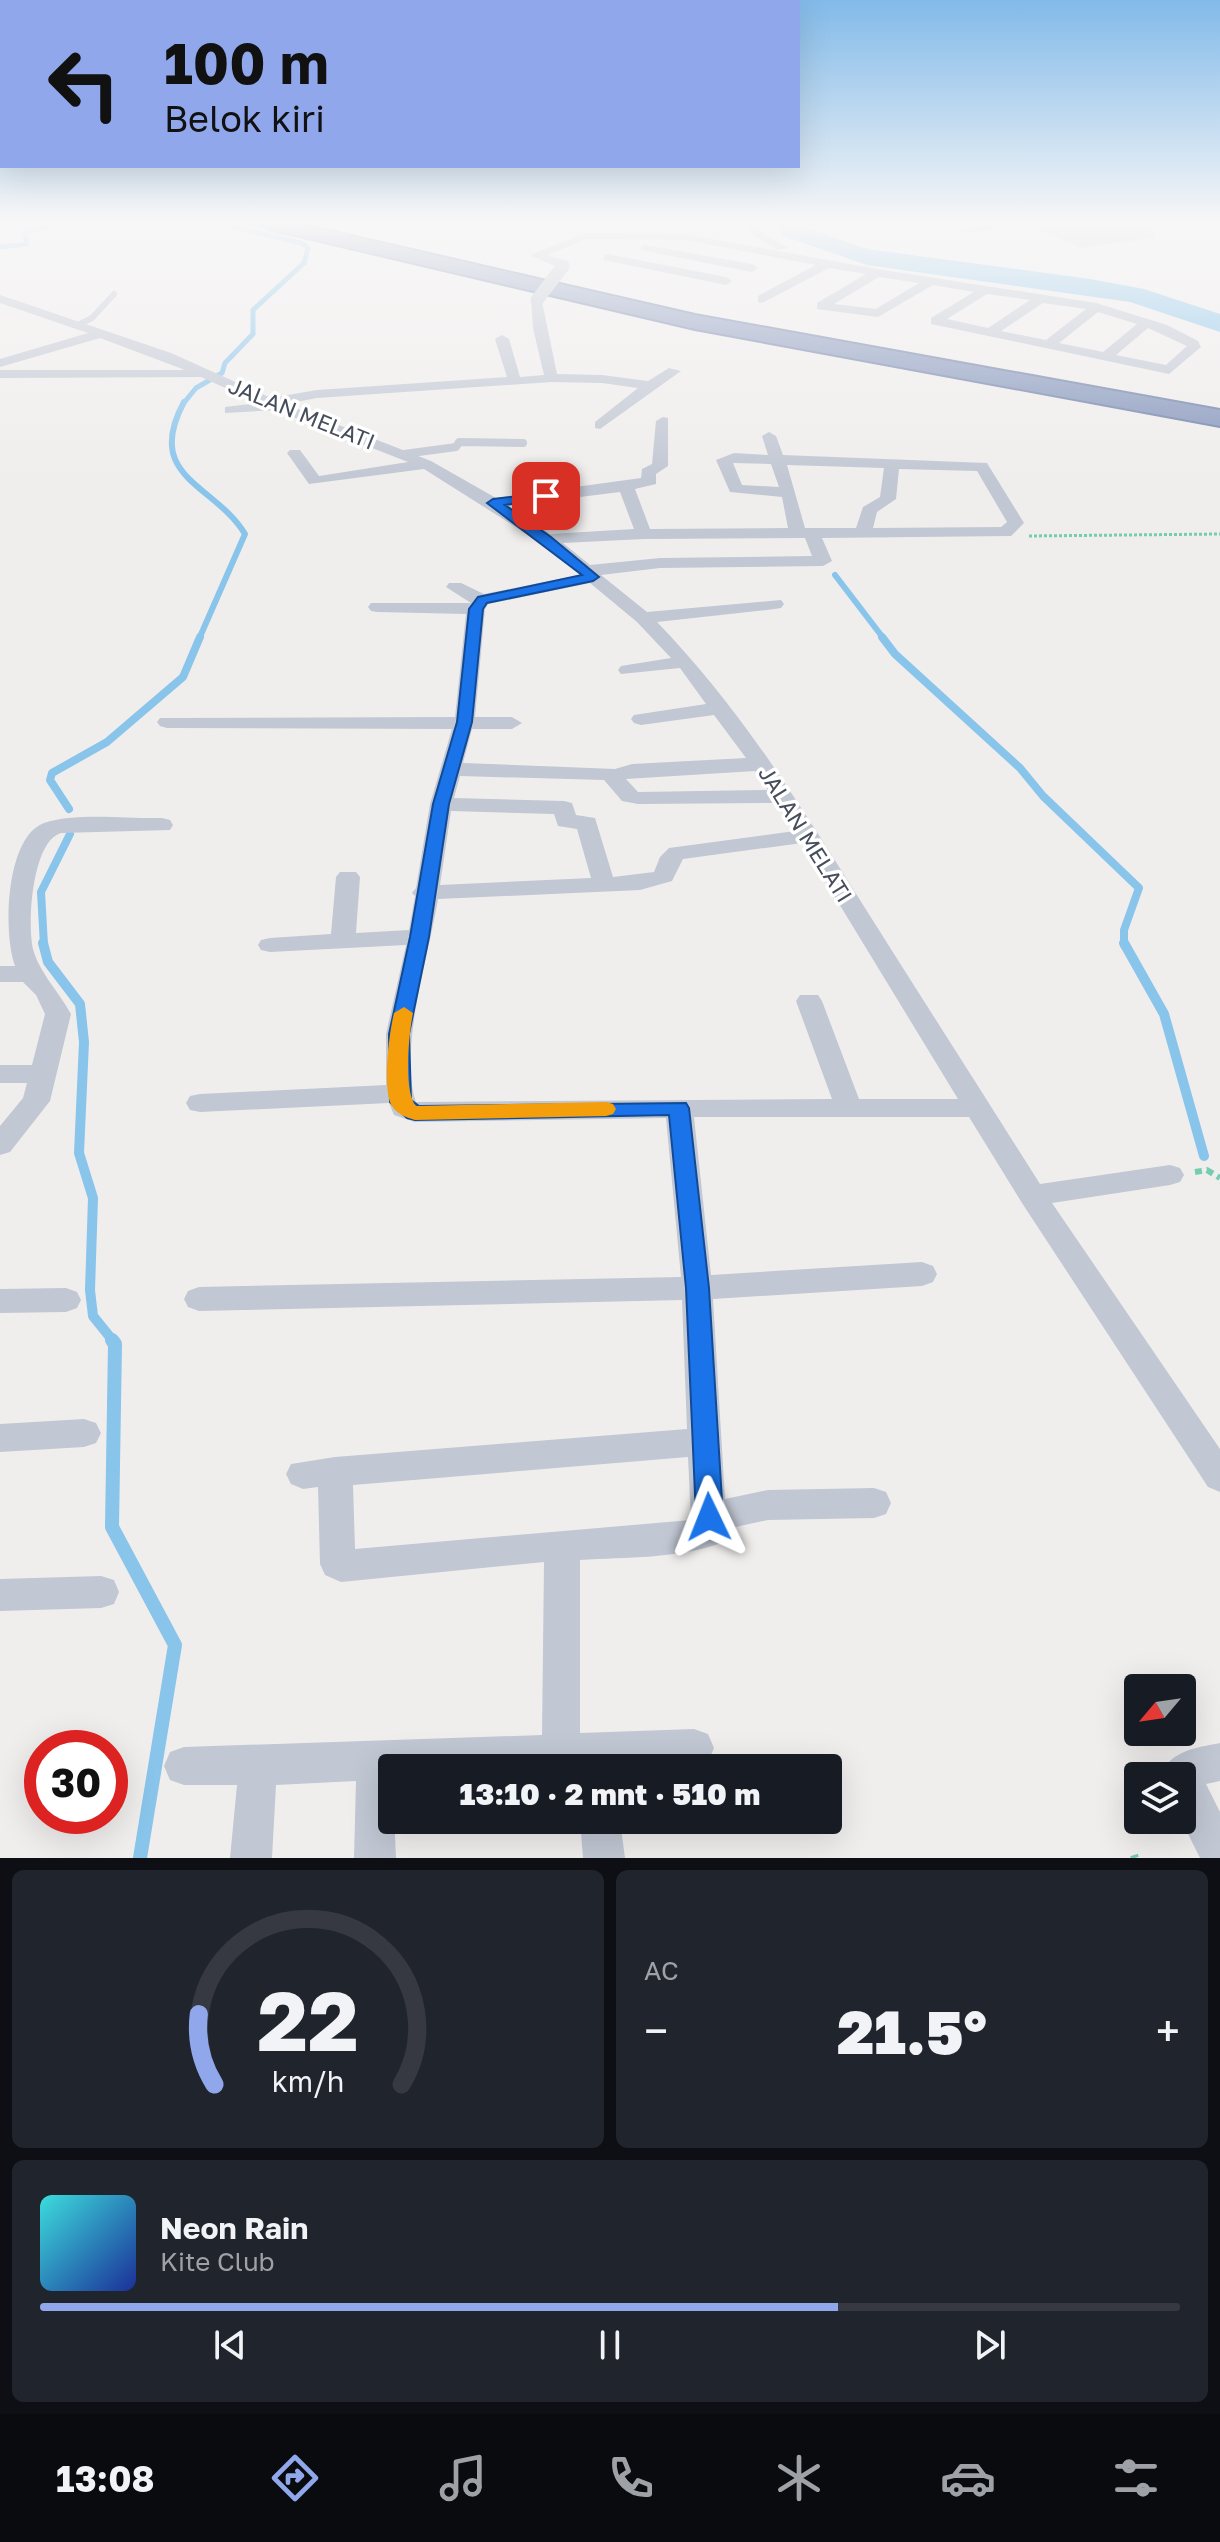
<!DOCTYPE html>
<html lang="id">
<meta charset="utf-8">
<style>
body{margin:0;font-family:"Golos Text",sans-serif;background:#20242c;color:#f1f3f6;height:100vh;display:flex;flex-direction:column;font-size:30px;white-space:nowrap}
*{box-sizing:border-box;margin:0}
p{font-size:26px;color:#9ea1a6}
.icon{flex:none;width:44px;height:44px;fill:none;stroke:currentColor;stroke-width:2;stroke-linecap:round;stroke-linejoin:round}
.map{position:relative;height:1858px;overflow:hidden}
.panel{display:flex;flex-direction:column;gap:12px;padding:12px;background:#0d0f14;flex:1}
.panel>*{flex:none}
.top-card{position:absolute;left:0px;top:0px;width:800px;height:168px;box-shadow:0 8px 32px #0002;background:#90a7eb;color:#111;overflow:hidden}
.needle{width:52px;rotate:241deg}
.fabs{position:absolute;left:1124px;top:1674px;display:grid;gap:16px}
.fabs a{display:grid;place-items:center;width:72px;height:72px;border-radius:8px;background:#171b24;box-shadow:0 8px 32px #0002;font-size:40px}
.speed{position:absolute;left:24px;top:1730px;display:flex;gap:16px;font-size:40px;font-weight:700;text-align:center}
.speed>*{display:grid;place-content:center;width:104px;height:104px;border-radius:50%;background:#171b24;box-shadow:0 8px 32px #0002;line-height:1}
.speed .limit{border:12px solid #d22;background:#fff;color:#111}
.pin{position:absolute;display:grid;place-items:center;width:68px;height:68px;color:#fff;margin:-34px;border-radius:16px;box-shadow:0 4px 12px #0006}
.me{position:absolute;width:88px;margin:-44px;rotate:358deg;stroke-linejoin:round;filter:drop-shadow(0 0 6px #0008)}
.turn{display:flex;align-items:center;gap:28px;height:168px;padding:0 32px;font-size:36px}
.turn .icon{width:104px;height:104px;stroke-width:2.5}
.turn b{display:block;font-size:56px;line-height:68px}
.big{font-size:60px;font-weight:800;line-height:1.1}
.panel .card{flex:1;display:flex;flex-direction:column;justify-content:center;gap:12px;min-width:0;padding:0 28px;border-radius:12px;background:#20242c}
.panel .dial{align-items:center;gap:0}
.dial svg{height:208px;overflow:visible;fill:none;stroke:#363941;stroke-width:7;stroke-linecap:round;text-anchor:middle}
.dial text{fill:#f1f3f6;stroke:none}
.song{display:flex;align-items:center;gap:24px}
.cover{width:96px;height:96px;border-radius:12px;background:linear-gradient(135deg,hsl(180 70% 55%),hsl(230 70% 35%))}
.played{height:8px;border-radius:4px;background:linear-gradient(90deg,#90a7eb 70%,#363941 70%)}
.keys{display:flex;justify-content:space-around;direction:ltr}
.heat{display:flex;justify-content:space-between;align-items:center;font-size:44px;direction:ltr}
.panel .tiles{flex:1;display:grid;gap:12px;grid-template-columns:1fr 1fr}
.card:last-child{grid-column:span 2}
.trip{position:absolute;left:378px;top:1754px;width:464px;height:80px;border-radius:8px;background:#171b24;box-shadow:0 8px 32px #0002;font-weight:800;line-height:80px;text-align:center}
.tabs{display:flex;height:128px;justify-content:space-around;align-items:center;background:#090b0e;color:#9ea1a6}
.tabs .icon{width:56px;height:56px}
.tabs .on{color:#90a7eb}
.tabs b{font-size:36px;color:#f1f3f6}
.map>svg:first-child{display:block}
</style>
<div class="map">
<svg width="1220" height="1858" viewBox="0 0 1220 1858">
<rect width="100%" height="100%" fill="#f0eeed"/>
<g fill="none" stroke-linecap="round" stroke-linejoin="round">
<path stroke="#89c4eb" stroke-width="5" d="M0 247 27 244 24 232 57 223
M183 404 196 388 222 373 225 363 253 334V310L304 263 308 248 301 243 217 223"/>
<path stroke="#89c4eb" stroke-width="6" d="M184 402C143 478 215 484 245 534L199 639
M835 575 884 639"/>
<path stroke="#89c4eb" stroke-width="8" d="M882 637 895 654 1020 768 1043 796 1139 888 1124 930V945
M69 809 50 780 52 773 107 742 183 677 200 637
M44 945 41 892 70 834"/>
<path stroke="#89c4eb" stroke-width="10" d="M43 943 48 962 80 1004 84 1042 79 1153 93 1198 90 1290 93 1316 114 1342
M1124 943 1164 1014 1204 1156"/>
<path stroke="#89c4eb" stroke-width="14" d="M112 1340 115 1344 112 1527 175 1645 140 1858"/>
<path fill="#89c4eb" fill-rule="evenodd" d="M778 223H802L801 226 867 249 1090 279 1144 289 1220 314V332L1130 302 867 265 783 236 776 226Z"/>
</g>
<path fill="#cdced5" stroke="#d1d2d9" stroke-width="2" d="M1088 223H1152L1153 237 1082 247 1040 229Z"/>
<g fill="none" stroke-linecap="round" stroke-linejoin="round">
<g stroke="#7081a8" stroke-width="4">
<path id="highway" d="M259 223H295L695 315 1220 410V426L695 329 269 229Z"/>
</g>
<path stroke="#74ccb1" stroke-width="3" stroke-dasharray="3 2" stroke-linecap="butt" d="M1029 536 1220 534"/>
<path stroke="#74ccb1" stroke-width="6" stroke-dasharray="7 5" stroke-linecap="butt" d="M1195 1172 1207 1170 1220 1178"/>
<path stroke="#74ccb1" stroke-width="8" stroke-dasharray="9 6" stroke-linecap="butt" d="M1134 1855 1135 1858"/>
<path stroke="#c1c7d3" stroke-width="6" d="M80 324 92 318 114 294"/>
<path stroke="#c1c7d3" stroke-width="8" d="M404 454 456 447 459 442 523 443"/>
<path fill="#c1c7d3" fill-rule="evenodd" d="M744 223H756L762 232 788 248 778 250 754 236Z
M997 223H1030L966 233 960 230Z
M585 233 685 234 877 269 1096 303 1167 325 1198 341 1201 347 1169 374 936 325 931 324V318L974 292 933 285 878 317 817 309V303L866 274 829 268 762 303 758 302V296L816 265 685 240 586 239 547 255 568 261 569 266 563 270 530 255ZM879 277 919 283 876 309 834 304ZM987 294 1030 300 988 328 947 319ZM1043 303 1086 309 1046 340 1001 331ZM1098 312 1137 324 1103 352 1059 343ZM1148 328 1187 346 1166 365 1116 355Z
M645 245 752 264 758 268 752 272 641 250V246Z
M608 254 726 277 732 281 726 285 604 260V256Z
M0 295 171 353 271 398 317 390 507 377 495 339 502 335 509 339 520 377 544 375 533 328 531 300 541 297 557 374 602 375 648 381 669 368 681 371 600 429 595 428V422L638 388 602 383 552 382 317 398 285 404 431 461 496 498 641 478 642 469 652 464 656 421 663 417 668 418V466L656 474V484L635 489 650 529 788 528 782 497 730 492 716 460 734 453 768 455 762 436 769 432 776 436 783 455 987 463 1024 523 1011 536 822 538 832 561 823 566 660 568 601 575 647 612 781 600 784 604 781 608 775 609 657 622C740 708 801 806 865 908 923 1000 982 1092 1040 1184L1170 1165 1180 1168 1184 1175 1180 1182 1170 1185 1052 1203 1220 1449V1492L1208 1487 1022 1203 969 1117H694L711 1275 922 1262 933 1266 937 1274 933 1282 922 1286 713 1299 725 1499 768 1490 874 1488 886 1492 891 1503 886 1514 874 1518 768 1520 726 1529 721 1543C677 1559 627 1557 580 1560V1733L694 1729 708 1734 714 1748 708 1762 694 1767 673 1768H392L396 1858H354L356 1781 276 1785 272 1858H230L237 1785H184L170 1780 164 1766 170 1752 184 1747 542 1735 544 1562 341 1582 325 1575 320 1564 318 1487 303 1489 291 1484 286 1474 291 1464 335 1457 687 1429 682 1300 199 1311 188 1307 184 1299 188 1291 199 1287 681 1277 666 1118 415 1122 394 1115 389 1103 200 1112 190 1110 186 1103 190 1096 200 1094 386 1085V1034L406 945 270 952 261 950 258 945 261 940 270 938 331 934 336 877 340 872H356L360 877 356 933 409 930 415 896 412 893 416 888 430 804 452 729 167 728 160 726 157 722 160 718 455 717 466 614 377 612 371 611 368 607 371 603H471L446 587 449 583H461L484 594 580 575 541 543 424 469 309 484 287 453 290 450H300L319 476 408 462 275 410 225 413V407L259 403 201 377 0 378V370H185L100 338 0 367V359L88 333 0 303ZM733 463 771 464 779 487 742 485ZM787 465 884 468 880 497 863 507 856 528H805ZM899 469 977 471 1007 522 1001 527 873 528 877 512 896 499ZM620 492 634 529 550 534 508 506ZM805 538 812 556 660 558 590 565 563 543 644 539ZM590 583 637 622 671 658 621 666 618 670 621 674 680 668 706 704 634 715 631 719 634 723 641 725 714 715 746 758 632 764 615 769 463 763 472 729H512L522 723 512 717H475L485 609 488 604ZM755 771 768 790 638 792 626 779ZM460 776 604 780 622 801 638 804 777 803 795 831 669 848 660 857 654 872 613 877 595 818 576 815 572 803 564 801 454 798ZM451 811 554 814 558 826 577 829 591 878 440 885ZM802 843 958 1099H859L822 1001 818 995H800L796 1001 832 1099 416 1102C398 1051 429 955 438 899L640 890 672 881 683 859ZM688 1457 691 1520 355 1549 353 1485Z
M162 818 170 820 173 825 170 830 61 833C32 841 27 924 33 949 39 972 59 992 71 1014L50 1101 10 1152 0 1155V1126L23 1098 27 1083H0V1065H32L45 1014 36 995 23 982H0V966H15C3 935 5 837 44 823 76 812 128 819 162 818Z
M66 1288 77 1292 81 1300 77 1308 66 1312 0 1313V1289Z
M84 1419 96 1423 101 1433 96 1443 84 1447 0 1452V1424Z
M101 1576 114 1580 119 1592 114 1604 101 1608 0 1611V1579Z
M1220 1743V1781L1206 1784 1220 1812V1858H1200L1181 1820 1182 1776H1160C1171 1750 1195 1748 1220 1743Z
M580 1820H620L625 1858H583Z"/>
<use href="#highway" fill="#8596bc" fill-rule="evenodd"/>
<path stroke="#c1c7d3" stroke-width="13" d="M537 300 563 266"/>
</g>
<linearGradient id="sky" x2="0" y2="1"><stop stop-color="#82bae9"/><stop offset="0.46" stop-color="#f8f7f7"/><stop offset="1" stop-color="#f8f7f7" stop-opacity="0"/></linearGradient>
<rect width="1220" height="483" fill="url(#sky)"/>
<path fill="#1a73e8" stroke="#114b97" stroke-width="2" d="M546 493 552 496 551 499 505 505 551 537 599 577 593 581 487 603 483 609 472 722 449 804 429 937 409 1034 411 1100 419 1106 686 1103 689 1108 709 1288 723 1517 719 1525 709 1528 700 1525 696 1517 686 1288 669 1115 415 1120 407 1118 390 1102 389 1034 410 937 433 804 457 722 469 609 478 597 582 575 487 503 493 499Z"/>
<path fill="#f59e0b" d="M404 1007 413 1013C409 1032 403 1092 416 1106L606 1102 613 1104 616 1109 613 1114 606 1116 415 1120C405 1117 394 1113 390 1102 383 1081 389 1035 394 1013Z"/>
<g text-anchor="middle" dominant-baseline="central" stroke-width="7" stroke-linejoin="round" paint-order="stroke">
<g font-size="22" fill="#464d5b" stroke="#fff">
<text transform="translate(302 413) rotate(22)">JALAN MELATI</text>
<text transform="translate(806 834) rotate(58)">JALAN MELATI</text>
</g>
</g>
</svg>
<div class="fabs">
<a><svg class="needle" viewBox="-14 -14 28 28"><path d="M0-13l5 13h-10z" fill="#e53935"/><path d="M0 13l5-13h-10z" fill="#9ea1a6"/></svg></a>
<a><svg class="icon" aria-label="layers" viewBox="0 0 24 24"><path d="M12 4l9 5-9 5-9-5zM3 14l9 5 9-5"/></svg></a>
</div>
<div class="speed"><div class="limit">30</div></div>
<div class="pin" style="left:546px;top:496px;background:#d93025"><svg class="icon" aria-label="arrive" viewBox="0 0 24 24"><path d="M6 21V4h12l-3 4 3 4H6"/></svg></div>
<svg class="me" style="left:709px;top:1517px" viewBox="-20 -20 40 40"><path d="M0-17L14 15 0 8-14 15z" fill="#1a73e8" stroke="#fff" stroke-width="4"/></svg>
<div class="trip">13:10 · 2 mnt · 510 m</div>
<div class="top-card">
<div class="turn"><svg class="icon" aria-label="left" viewBox="0 0 24 24"><path d="M17 20v-9H6M10 6l-5 5 5 5"/></svg><div><b>100 m</b>Belok kiri</div></div>
</div>
</div>
<section class="panel">
<div class="tiles">
<div class="card dial"><svg viewBox="0 0 100 80">
<path d="M14 69A42 42 0 1 1 86 69"/>
<path d="M14 69A42 42 0 0 1 8 42" stroke="#90a7eb"/>
<text x="50" y="56" font-size="32" font-weight="700">22</text>
<text x="50" y="72" font-size="11">km/h</text>
</svg></div>
<div class="card"><p>AC</p>
<div class="heat"><a>−</a><b class="big">21.5°</b><a>+</a></div>
</div>
<div class="card">
<div class="song"><i class="cover"></i><div><b>Neon Rain</b><p>Kite Club</p></div></div>
<div class="played"></div>
<div class="keys"><svg class="icon" aria-label="previous" viewBox="0 0 24 24"><path d="M18 5L8 12l10 7zM5 5v14"/></svg><svg class="icon" aria-label="pause" viewBox="0 0 24 24"><path d="M8 5v14M16 5v14"/></svg><svg class="icon" aria-label="next" viewBox="0 0 24 24"><path d="M6 5l10 7-10 7zM19 5v14"/></svg></div>
</div>
</div>
</section>
<nav class="tabs">
<b>13:08</b>
<svg class="icon on" aria-label="directions" viewBox="0 0 24 24"><path d="M12 3l9 9-9 9-9-9zM9 14v-3h6M13 9l2 2-2 2"/></svg>
<svg class="icon" aria-label="music" viewBox="0 0 24 24"><path d="M9 18V5l10-2v13"/><circle cx="6" cy="18" r="3"/><circle cx="16" cy="16" r="3"/></svg>
<svg class="icon" aria-label="phone" viewBox="0 0 24 24"><path d="M5 4h4l2 5-3 2q2 4 5 5l2-3 5 2v4C11 20 4 13 5 4z"/></svg>
<svg class="icon" aria-label="climate" viewBox="0 0 24 24"><path d="M12 3v18M4 7l16 10M4 17L20 7"/></svg>
<svg class="icon" aria-label="car" viewBox="0 0 24 24"><path d="M5 17H2v-5l4-1 3-4h7l3 4 3 1v5h-3M9 17h6M6 11h13"/><circle cx="7" cy="17" r="2"/><circle cx="17" cy="17" r="2"/></svg>
<svg class="icon" aria-label="filters" viewBox="0 0 24 24"><path d="M4 7h16M4 17h16"/><circle cx="9" cy="7" r="2"/><circle cx="15" cy="17" r="2"/></svg>
</nav>
